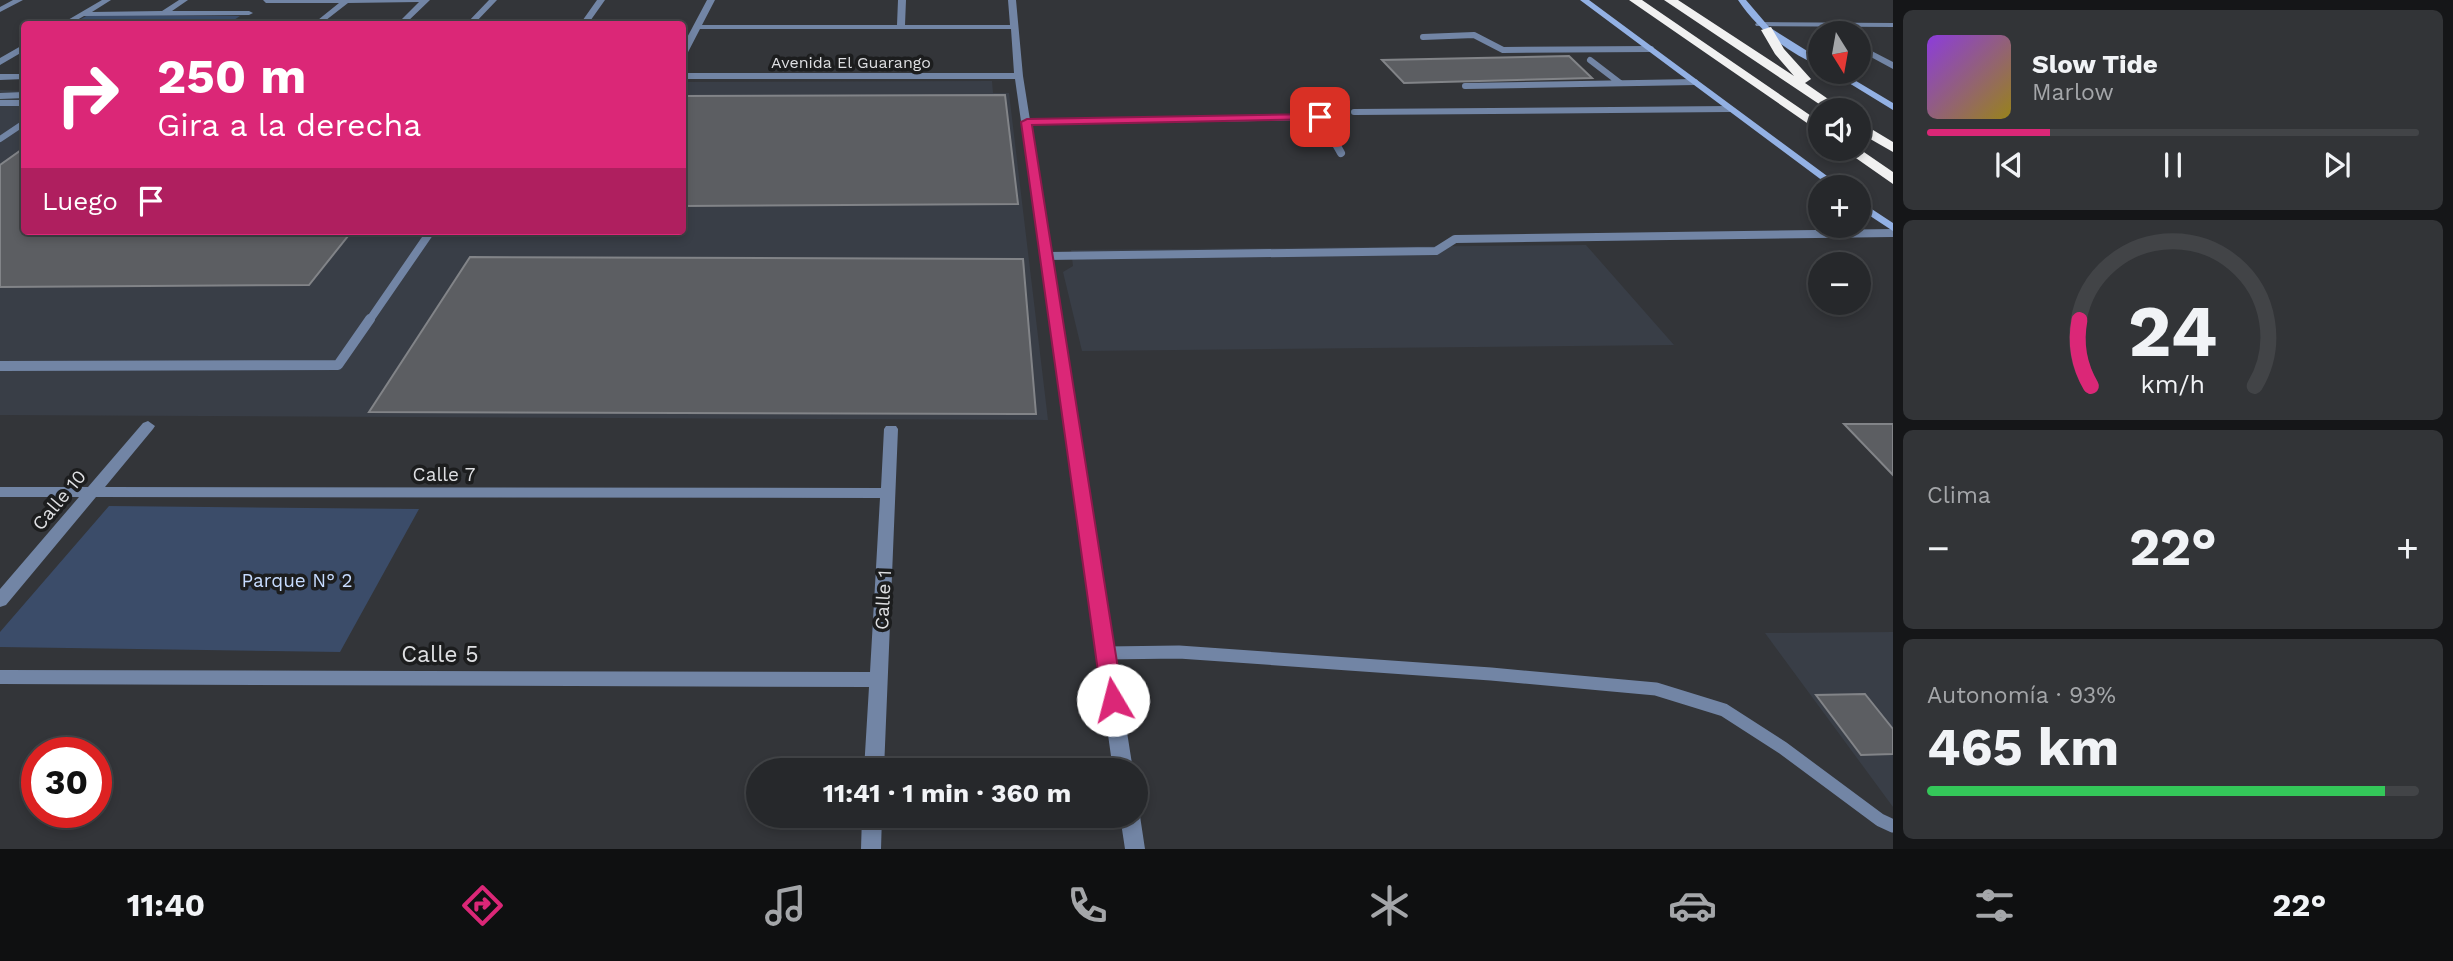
<!DOCTYPE html>
<html lang="es">
<meta charset="utf-8">
<style>
body{margin:0;font-family:"Work Sans",sans-serif;background:#323437;color:#f1f3f6;height:100vh;display:flex;flex-direction:column;font-size:26px;white-space:nowrap}
*{box-sizing:border-box;margin:0}
p{font-size:23px;color:#a4a6a9}
.icon{flex:none;width:38px;height:38px;fill:none;stroke:currentColor;stroke-width:2;stroke-linecap:round;stroke-linejoin:round}
.map{position:relative;flex:1;overflow:hidden}
.details{display:flex;flex-direction:column;gap:10px;padding:10px;background:#151618;width:560px}
.details>*{flex:none}
.banner{position:absolute;left:21px;top:21px;width:665px;height:214px;border-radius:7px;box-shadow:0 4px 10px #0003,0 0 0 2px #424447;background:#db2777;color:#fff;overflow:hidden}
.needle{width:46px;rotate:169deg}
.tools{position:absolute;left:1808px;top:21px;display:grid;gap:14px}
.tools a{display:grid;place-items:center;width:63px;height:63px;border-radius:50%;background:#26282b;box-shadow:0 4px 10px #0003,0 0 0 2px #424447;font-size:35px}
.speed{position:absolute;left:21px;top:737px;display:flex;gap:14px;font-size:35px;font-weight:700;text-align:center}
.speed>*{display:grid;place-content:center;width:91px;height:91px;border-radius:50%;background:#26282b;box-shadow:0 4px 10px #0003,0 0 0 2px #424447;line-height:1}
.speed .limit{border:10px solid #d22;background:#fff;color:#111}
.pin{position:absolute;display:grid;place-items:center;width:60px;height:60px;color:#fff;margin:-30px;border-radius:14px;box-shadow:0 4px 10px #0006}
.me{position:absolute;width:77px;margin:-38px;rotate:352deg;stroke-linejoin:round;filter:drop-shadow(0 0 5px #0008)}
.turn{display:flex;align-items:center;gap:24px;height:147px;padding:0 21px;font-size:32px}
.turn .icon{width:91px;height:91px;stroke-width:2.5}
.turn b{display:block;font-size:49px;line-height:60px}
.then{display:flex;align-items:center;height:66px;padding:0 21px;background:#0003;gap:14px;font-size:26px}
.big{font-size:52px;font-weight:700;line-height:1.1}
.details .tile{flex:1;display:flex;flex-direction:column;justify-content:center;gap:10px;min-width:0;padding:0 24px;border-radius:10px;background:#323437}
.details .dial{align-items:center;gap:0}
.dial svg{height:182px;overflow:visible;fill:none;stroke:#424447;stroke-width:7;stroke-linecap:round;text-anchor:middle}
.dial text{fill:#f1f3f6;stroke:none}
.song{display:flex;align-items:center;gap:21px}
.cover{width:84px;height:84px;border-radius:10px;background:linear-gradient(135deg,hsl(270 70% 55%),hsl(50 70% 35%))}
.played{height:7px;border-radius:4px;background:linear-gradient(90deg,#db2777 25%,#424447 25%)}
.keys{display:flex;justify-content:space-around;direction:ltr}
.heat{display:flex;justify-content:space-between;align-items:center;font-size:38px;direction:ltr}
.charge{height:10px;border-radius:5px;background:linear-gradient(90deg,#34c759 93%,#424447 0)}
.trip{position:absolute;left:746px;top:758px;width:402px;height:70px;border-radius:35px;background:#26282b;box-shadow:0 4px 10px #0003,0 0 0 2px #424447;font-weight:700;line-height:70px;text-align:center}
.tab-bar{display:flex;height:112px;justify-content:space-around;align-items:center;background:#0f1011;color:#a4a6a9}
.tab-bar .icon{width:49px;height:49px}
.tab-bar .active{color:#db2777}
.tab-bar b{font-size:32px;color:#f1f3f6}
main{display:flex;flex:1;min-height:0}
.map>svg:first-child{display:block}
</style>
<main>
<div class="map">
<svg width="1893" height="849" viewBox="0 0 1893 849">
<rect width="100%" height="100%" fill="#333539"/>
<path fill="#393e47" d="M992 81 993 93H1009L1048 420 0 415V90L24 91V231H682L683 82Z
M1586 245 1674 345 1082 351 1063 272 1073 266 1071 250Z
M1893 632V807L1765 633Z"/>
<path fill="#3b4c69" d="M88 15 240 16 228 24H72Z
M109 506 419 509 340 652 0 647V632Z"/>
<path fill="#5c5e62" stroke="#828488" stroke-width="2" d="M1569 56 1592 78 1404 83 1382 60Z
M1005 95 1018 204 682 206V96Z
M24 148V231H352L309 285 0 287V165Z
M470 257 1023 259 1036 414 369 412Z
M1844 424H1893V475Z
M1865 694 1893 729V754L1861 755 1816 695Z"/>
<g fill="none" stroke-linecap="round" stroke-linejoin="round">
<path stroke="#7285a5" stroke-width="6" d="M1423 37 1474 35 1503 50 1651 49
M1590 60 1620 83
M1465 86 1695 82
M0 96 24 95
M0 103H24
M1354 112 1730 109
M1026 122 1320 117 1334 141
M0 139 24 123"/>
<path stroke="#7285a5" stroke-width="8" d="M1333 139 1341 153
M1047 256 1436 251 1455 239 1893 233
M369 321 431 231"/>
<path stroke="#7285a5" stroke-width="10" d="M0 366 338 365 370 319"/>
<path stroke="#7285a5" stroke-width="13" d="M1106 653 1179 652 1491 674 1656 689 1724 710 1783 748 1880 820 1893 826"/>
<path fill="#7285a5" fill-rule="evenodd" d="M13 0H23L0 12V7Z
M102 0H111L92 12 162 11 179 0H188L172 11H249L253 13 249 15 84 16 70 24H61Z
M263 0H430L405 24H397L419 2 348 3 321 24H313L339 3H266Z
M489 0H497L474 24H466Z
M597 0H605L588 24H580Z
M707 0H715L702 25H897L898 0H906L905 25H1010L1008 0H1016L1023 76 1133 770H1113L1015 79H682V73H1014L1011 29H700L686 56 682 58V47Z
M1759 22 1893 23V27L1756 26 1755 24Z
M1858 44 1893 62V69L1858 50Z
M21 46H24V51L0 65V58Z
M0 74H24V79L0 80Z
M148 421 155 426 153 429 105 487 881 488 884 429 886 426H896L898 429 884 770H864L869 687 0 684V670L870 672 880 498 96 497 6 605 0 607V589L79 497H0V487H88L143 423Z
M1136 809 1140 816 1145 849H1125L1120 816H1136Z
M862 816H882L881 849H861Z"/>
<path fill="#93b1e4" fill-rule="evenodd" d="M1580 0H1589L1842 187H1831Z
M1738 0H1746L1769 27 1820 59V66C1788 53 1757 29 1738 0Z
M1831 72H1841L1893 103V110Z
M1858 200 1893 223V231L1858 208Z"/>
<path fill="#f1f1f1" fill-rule="evenodd" d="M1629 0H1642L1820 122V132Z
M1664 0H1678L1794 76 1775 54 1761 30 1771 27 1784 49 1811 79 1805 83 1844 110H1828Z
M1858 121 1893 142V152L1858 132Z
M1858 148 1893 172V184L1843 149Z"/>
</g>
<path fill="#db2777" stroke="#8e194d" stroke-width="2" d="M1320 114 1325 117 1324 119 1032 125 1123 700 1120 706 1113 708 1105 706 1102 700 1021 122 1027 119Z"/>
<g text-anchor="middle" dominant-baseline="central" stroke-width="7" stroke-linejoin="round" paint-order="stroke">
<g font-size="16" fill="#dedfe2" stroke="#1c1d1e">
<text x="851" y="62">Avenida El Guarango</text>
</g>
<g font-size="19" fill="#dedfe2" stroke="#1c1d1e">
<text x="444" y="474">Calle 7</text>
<text transform="translate(59 500) rotate(-50)">Calle 10</text>
<text transform="translate(883 600) rotate(-87)">Calle 1</text>
</g>
<g font-size="19" fill="#c7dcff" stroke="#1c1d1e">
<text x="297" y="580">Parque N° 2</text>
</g>
<g font-size="23" fill="#dedfe2" stroke="#1c1d1e">
<text x="440" y="654">Calle 5</text>
</g>
</g>
</svg>
<div class="tools">
<a><svg class="needle" viewBox="-14 -14 28 28"><path d="M0-13l5 13h-10z" fill="#e53935"/><path d="M0 13l5-13h-10z" fill="#a4a6a9"/></svg></a>
<a><svg class="icon" aria-label="sound" viewBox="0 0 24 24"><path d="M4 9h4l5-4v14l-5-4H4zM17 9q2 3 0 6"/></svg></a>
<a>+</a>
<a>−</a>
</div>
<div class="speed"><div class="limit">30</div></div>
<div class="pin" style="left:1320px;top:117px;background:#d93025"><svg class="icon" aria-label="arrive" viewBox="0 0 24 24"><path d="M6 21V4h12l-3 4 3 4H6"/></svg></div>
<svg class="me" style="left:1113px;top:700px" viewBox="-20 -20 40 40"><circle r="19" fill="#fff"/><path d="M0-13L10 11 0 6-10 11z" fill="#db2777"/></svg>
<div class="trip">11:41 · 1 min · 360 m</div>
<div class="banner">
<div class="turn"><svg class="icon" aria-label="right" viewBox="0 0 24 24"><path d="M7 20v-9h11M14 6l5 5-5 5"/></svg><div><b>250 m</b>Gira a la derecha</div></div>
<div class="then">Luego<svg class="icon" aria-label="arrive" viewBox="0 0 24 24"><path d="M6 21V4h12l-3 4 3 4H6"/></svg></div>
</div>
</div>
<section class="details">
<div class="tile">
<div class="song"><i class="cover"></i><div><b>Slow Tide</b><p>Marlow</p></div></div>
<div class="played"></div>
<div class="keys"><svg class="icon" aria-label="previous" viewBox="0 0 24 24"><path d="M18 5L8 12l10 7zM5 5v14"/></svg><svg class="icon" aria-label="pause" viewBox="0 0 24 24"><path d="M8 5v14M16 5v14"/></svg><svg class="icon" aria-label="next" viewBox="0 0 24 24"><path d="M6 5l10 7-10 7zM19 5v14"/></svg></div>
</div>
<div class="tile dial"><svg viewBox="0 0 100 80">
<path d="M14 69A42 42 0 1 1 86 69"/>
<path d="M14 69A42 42 0 0 1 9 40" stroke="#db2777"/>
<text x="50" y="56" font-size="32" font-weight="700">24</text>
<text x="50" y="72" font-size="11">km/h</text>
</svg></div>
<div class="tile"><p>Clima</p>
<div class="heat"><a>−</a><b class="big">22°</b><a>+</a></div>
</div>
<div class="tile"><p>Autonomía · 93%</p><b class="big">465 km</b><div class="charge"></div></div>
</section>
</main>
<nav class="tab-bar">
<b>11:40</b>
<svg class="icon active" aria-label="directions" viewBox="0 0 24 24"><path d="M12 3l9 9-9 9-9-9zM9 14v-3h6M13 9l2 2-2 2"/></svg>
<svg class="icon" aria-label="music" viewBox="0 0 24 24"><path d="M9 18V5l10-2v13"/><circle cx="6" cy="18" r="3"/><circle cx="16" cy="16" r="3"/></svg>
<svg class="icon" aria-label="phone" viewBox="0 0 24 24"><path d="M5 4h4l2 5-3 2q2 4 5 5l2-3 5 2v4C11 20 4 13 5 4z"/></svg>
<svg class="icon" aria-label="climate" viewBox="0 0 24 24"><path d="M12 3v18M4 7l16 10M4 17L20 7"/></svg>
<svg class="icon" aria-label="car" viewBox="0 0 24 24"><path d="M5 17H2v-5l4-1 3-4h7l3 4 3 1v5h-3M9 17h6M6 11h13"/><circle cx="7" cy="17" r="2"/><circle cx="17" cy="17" r="2"/></svg>
<svg class="icon" aria-label="filters" viewBox="0 0 24 24"><path d="M4 7h16M4 17h16"/><circle cx="9" cy="7" r="2"/><circle cx="15" cy="17" r="2"/></svg>
<b>22°</b>
</nav>
